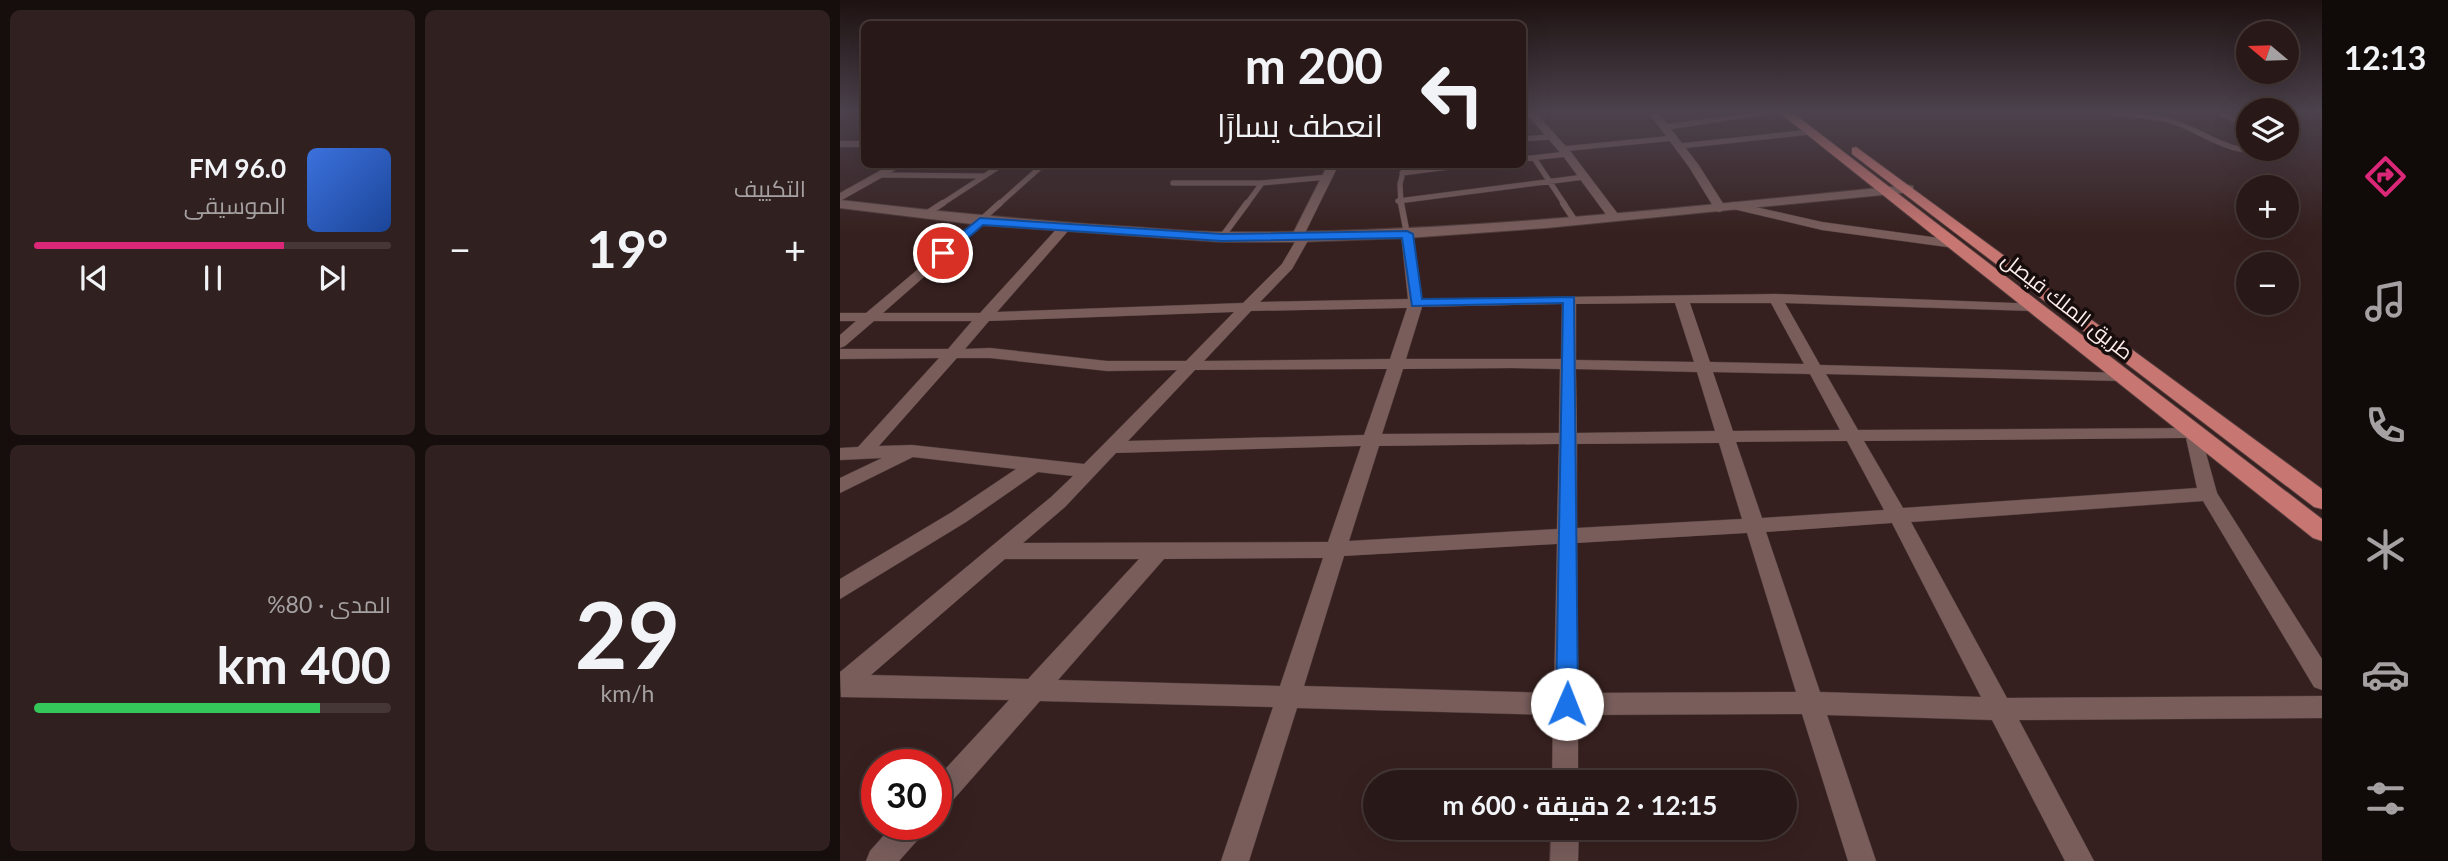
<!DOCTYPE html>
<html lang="ar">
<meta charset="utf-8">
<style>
body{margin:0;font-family:Lato,Cairo,sans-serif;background:#302120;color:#f1f3f6;direction:rtl;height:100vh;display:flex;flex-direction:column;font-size:26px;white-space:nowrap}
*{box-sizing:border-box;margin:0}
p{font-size:23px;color:#a5a0a1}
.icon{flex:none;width:38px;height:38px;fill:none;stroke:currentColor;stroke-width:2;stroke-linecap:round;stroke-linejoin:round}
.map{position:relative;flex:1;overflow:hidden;direction:ltr}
.panel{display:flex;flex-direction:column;gap:10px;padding:10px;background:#160d0d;width:840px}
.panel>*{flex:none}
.guide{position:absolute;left:21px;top:21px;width:665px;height:147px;border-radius:10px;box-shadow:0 7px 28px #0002,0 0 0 2px #443736;direction:rtl;background:#281817;color:#f1f3f6;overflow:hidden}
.needle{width:46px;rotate:289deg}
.tools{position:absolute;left:1396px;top:21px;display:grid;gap:14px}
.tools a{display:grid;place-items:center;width:63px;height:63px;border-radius:50%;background:#281817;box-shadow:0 7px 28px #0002,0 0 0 2px #443736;font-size:35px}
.speed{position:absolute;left:21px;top:749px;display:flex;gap:14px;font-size:35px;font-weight:700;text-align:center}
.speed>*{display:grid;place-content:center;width:91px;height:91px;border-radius:50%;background:#281817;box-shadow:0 7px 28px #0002,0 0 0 2px #443736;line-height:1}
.speed .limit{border:10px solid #d22;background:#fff;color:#111}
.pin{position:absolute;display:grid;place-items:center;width:60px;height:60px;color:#fff;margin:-30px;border:4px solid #fff;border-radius:50%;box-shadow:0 2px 7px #0007}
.me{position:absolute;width:77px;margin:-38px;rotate:1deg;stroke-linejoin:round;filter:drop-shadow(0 0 5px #0008)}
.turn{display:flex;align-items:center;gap:24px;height:147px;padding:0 28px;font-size:32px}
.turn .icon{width:91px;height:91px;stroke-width:2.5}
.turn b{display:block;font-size:49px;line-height:60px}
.big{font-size:52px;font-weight:700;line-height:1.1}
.panel .tile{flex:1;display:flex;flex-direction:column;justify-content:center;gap:10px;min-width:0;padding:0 24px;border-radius:10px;background:#302120}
.panel .dial{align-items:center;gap:0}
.dial b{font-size:91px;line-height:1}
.song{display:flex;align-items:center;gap:21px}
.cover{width:84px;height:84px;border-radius:10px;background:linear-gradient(135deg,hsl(220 70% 55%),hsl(220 70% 35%))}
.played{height:7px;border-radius:4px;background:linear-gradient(90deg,#db2777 70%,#443736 70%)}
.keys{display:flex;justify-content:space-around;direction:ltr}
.heat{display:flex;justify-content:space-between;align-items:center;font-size:38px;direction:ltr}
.charge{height:10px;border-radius:5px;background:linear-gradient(90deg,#34c759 80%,#443736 0)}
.panel .tiles{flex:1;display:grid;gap:10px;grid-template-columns:repeat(2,1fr)}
.trip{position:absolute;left:523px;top:770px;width:434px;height:70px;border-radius:35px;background:#281817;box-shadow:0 7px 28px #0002,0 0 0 2px #443736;font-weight:700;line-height:70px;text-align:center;direction:rtl}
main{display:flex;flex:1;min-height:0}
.tab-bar{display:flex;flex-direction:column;width:126px;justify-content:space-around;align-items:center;background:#100a09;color:#a5a0a1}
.tab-bar .icon{width:49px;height:49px}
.tab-bar .selected{color:#db2777}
.tab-bar b{font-size:32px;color:#f1f3f6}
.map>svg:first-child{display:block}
</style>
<main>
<nav class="tab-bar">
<b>12:13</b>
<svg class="icon selected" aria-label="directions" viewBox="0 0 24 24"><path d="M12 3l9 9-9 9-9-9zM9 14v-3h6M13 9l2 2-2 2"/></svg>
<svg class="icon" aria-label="music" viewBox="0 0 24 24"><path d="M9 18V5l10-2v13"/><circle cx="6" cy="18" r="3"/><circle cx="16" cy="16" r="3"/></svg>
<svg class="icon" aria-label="phone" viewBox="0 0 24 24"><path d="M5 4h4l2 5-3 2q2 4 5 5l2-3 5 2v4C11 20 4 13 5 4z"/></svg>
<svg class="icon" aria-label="climate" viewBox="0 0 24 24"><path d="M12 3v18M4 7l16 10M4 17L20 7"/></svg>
<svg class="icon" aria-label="car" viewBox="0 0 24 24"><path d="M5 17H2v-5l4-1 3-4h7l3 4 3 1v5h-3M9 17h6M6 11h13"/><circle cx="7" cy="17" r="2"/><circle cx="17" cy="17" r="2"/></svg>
<svg class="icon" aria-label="filters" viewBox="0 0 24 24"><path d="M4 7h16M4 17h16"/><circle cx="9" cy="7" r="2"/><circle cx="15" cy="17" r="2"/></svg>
</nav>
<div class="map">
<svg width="1482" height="861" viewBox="0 0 1482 861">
<rect width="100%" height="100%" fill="#36201f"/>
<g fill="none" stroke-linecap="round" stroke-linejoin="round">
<g stroke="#4e3b3a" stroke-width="6">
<path id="lane-far1" d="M1273 113C1293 116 1314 115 1334 122 1366 133 1392 157 1428 149
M1381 113 1400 122 1409 135
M682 139 711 137
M840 146 970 132
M722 149 834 138
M694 158 725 205
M682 159 727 154
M562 173 633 164
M42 175 145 176
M333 183H422L488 177
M558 201 744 177
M100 205 163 164
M158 205 204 164
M406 205 422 183
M561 205 560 184 565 164"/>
</g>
<g stroke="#4e3b3a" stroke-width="7">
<path id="lane" d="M561 203 567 234
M723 203 735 221
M86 214 103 203
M140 221 160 203
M382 237 407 203"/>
</g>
<g stroke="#4e3b3a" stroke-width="1">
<path id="street" d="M686 113H696L731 152 778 214V220H770L723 156Z
M809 113H819L827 124 912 113H937L831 129 858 164 886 208 880 212 876 211 849 167Z
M0 141H24V147H0Z
M52 164H66L0 201V193Z
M488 164H499L465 233 470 237 452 269 420 302 568 299 561 234 567 230 573 234 582 299 935 294 1198 304V310L1193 311 945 303 980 365 1287 373 1289 376 1281 381 986 374 1018 430 1359 428 1377 493 1482 659V690L1474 687 1363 501 1071 522 1167 698 1482 696V718L1179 720 1254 861H1225L1152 720 987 715 1036 861H1008L962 714 738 715V782H712L713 715 457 708 409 861H381L433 707 200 701 106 808 96 812V779L169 700 1 697 0 672 211 497 233 476 198 472 126 522 0 599V579L112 512 176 469 73 457 0 493V478L42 458 0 460V448L18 447 99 358 0 359V349H108L132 321H34L5 346 0 348V335L16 321H0V313H26L140 217 144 218V224L43 313H140L221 224 225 223 231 227 229 230 157 312 403 303 442 264 456 240 451 237ZM835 303 854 362 736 360V304ZM850 303H931L964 364 870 362ZM722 304 721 359H566L582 307ZM567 308 550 359 364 361 411 311ZM394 312 346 361H267L150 348 125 349 149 321ZM117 358H150L267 371 337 370 244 464 72 445 39 446ZM672 368 720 369 719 433 542 434 563 369ZM547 369 524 435 288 441 355 370ZM736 369 857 372 875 431 737 433ZM873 372 970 374 1000 430 893 431ZM1346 438 1357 488 1063 508 1024 441ZM1007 441 1044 510 922 518 896 442ZM879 443 902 519 737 528V444ZM719 444 717 529 509 541 539 446ZM521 446 488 542 183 543 225 507 276 453ZM1052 523 1141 697 980 692 926 532ZM907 533 956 692 738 693 737 543ZM717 544 714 693 464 686 504 556ZM483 558 440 686 218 680 324 559ZM165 559H299L188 679 31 675Z
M893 202 982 222 1114 240 1120 244 1114 248 982 230 889 208 887 206Z
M54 824H87L83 834 59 861H26L30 851Z
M711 828H739L738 861H710Z"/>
</g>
<g stroke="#4e3b3a" stroke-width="2">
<path id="secondary" d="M1068 185 1073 186V192L706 228 567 238 457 242H382L140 225 0 208V200C93 211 185 220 279 226 314 228 350 232 386 232 614 234 841 207 1068 185Z"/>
</g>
<g stroke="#4e3b3a" stroke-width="2">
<path id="primary" d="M940 113H953L1482 519V541L1473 538Z
M1016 147 1482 489V509L1474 507 1012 154V148Z"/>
</g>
<use href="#lane-far1" stroke="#785d5b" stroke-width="5"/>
<use href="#lane" stroke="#785d5b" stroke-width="6"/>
<use href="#street" fill="#785d5b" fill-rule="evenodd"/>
<use href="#secondary" fill="#785d5b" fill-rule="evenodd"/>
<use href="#primary" fill="#c87672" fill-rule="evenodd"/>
</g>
<linearGradient id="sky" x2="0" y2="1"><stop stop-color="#1e1211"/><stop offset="0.48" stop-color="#4c424d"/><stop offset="1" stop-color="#4c424d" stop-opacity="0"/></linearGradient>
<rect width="1482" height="233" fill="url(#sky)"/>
<path fill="#1a73e8" stroke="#114b97" stroke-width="2" d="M140 218 382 234 567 231 573 234 582 299 734 297 738 704 735 711 727 714 719 711 716 704 723 303 572 306 562 238 382 241 143 225 107 256H99V251Z"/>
<g text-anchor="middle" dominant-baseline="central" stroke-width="7" stroke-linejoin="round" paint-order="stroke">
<g font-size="21" fill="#fdedeb" stroke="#170d0c">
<text transform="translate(1228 305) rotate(38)">طريق الملك فيصل</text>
</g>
</g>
</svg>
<div class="tools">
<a><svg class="needle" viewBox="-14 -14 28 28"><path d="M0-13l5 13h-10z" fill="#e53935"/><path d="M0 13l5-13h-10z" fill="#a5a0a1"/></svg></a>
<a><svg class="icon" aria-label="layers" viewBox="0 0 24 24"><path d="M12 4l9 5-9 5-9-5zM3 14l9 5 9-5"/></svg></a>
<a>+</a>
<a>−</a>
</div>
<div class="speed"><div class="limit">30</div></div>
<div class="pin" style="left:103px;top:253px;background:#d93025"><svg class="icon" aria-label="arrive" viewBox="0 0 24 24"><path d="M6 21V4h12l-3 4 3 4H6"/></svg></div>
<svg class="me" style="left:727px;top:704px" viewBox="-20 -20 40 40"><circle r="19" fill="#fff"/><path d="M0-13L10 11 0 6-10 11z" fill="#1a73e8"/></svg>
<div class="trip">12:15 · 2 دقيقة · 600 m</div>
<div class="guide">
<div class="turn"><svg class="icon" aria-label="left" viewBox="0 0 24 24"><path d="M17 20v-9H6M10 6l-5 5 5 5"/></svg><div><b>200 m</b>انعطف يسارًا</div></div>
</div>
</div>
<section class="panel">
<div class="tiles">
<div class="tile"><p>التكييف</p>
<div class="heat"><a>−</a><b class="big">19°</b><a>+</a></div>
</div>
<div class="tile">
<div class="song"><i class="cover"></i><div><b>96.0 FM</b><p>الموسيقى</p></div></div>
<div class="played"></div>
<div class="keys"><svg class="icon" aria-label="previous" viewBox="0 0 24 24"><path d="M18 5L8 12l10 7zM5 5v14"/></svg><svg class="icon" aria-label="pause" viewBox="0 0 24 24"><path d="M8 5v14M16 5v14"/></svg><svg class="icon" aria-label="next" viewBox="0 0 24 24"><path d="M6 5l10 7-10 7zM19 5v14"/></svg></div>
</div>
<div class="tile dial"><b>29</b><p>km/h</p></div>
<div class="tile"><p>المدى · 80%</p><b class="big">400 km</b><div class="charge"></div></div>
</div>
</section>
</main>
